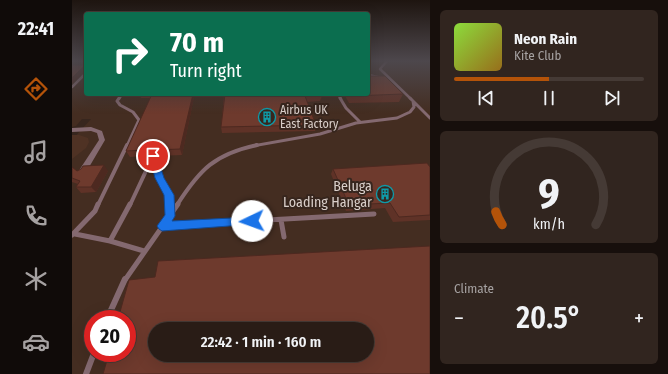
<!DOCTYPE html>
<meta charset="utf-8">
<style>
body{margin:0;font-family:"Fira Sans Condensed",sans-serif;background:#31251f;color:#f1f3f6;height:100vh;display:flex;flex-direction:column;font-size:15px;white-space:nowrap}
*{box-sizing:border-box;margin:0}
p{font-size:13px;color:#a5a1a1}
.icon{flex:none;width:22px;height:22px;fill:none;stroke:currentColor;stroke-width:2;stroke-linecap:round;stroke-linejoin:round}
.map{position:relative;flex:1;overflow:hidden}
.details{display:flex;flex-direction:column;gap:10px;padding:10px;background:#170f0c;width:238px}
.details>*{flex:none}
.guide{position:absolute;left:12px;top:12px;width:286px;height:84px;border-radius:4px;box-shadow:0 4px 16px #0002,0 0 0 1px #453a35;background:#0b6e4f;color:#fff;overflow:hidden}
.speed{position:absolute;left:12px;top:310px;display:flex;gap:8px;font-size:20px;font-weight:700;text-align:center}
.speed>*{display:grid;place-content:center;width:52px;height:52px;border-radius:50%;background:#291c16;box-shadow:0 4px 16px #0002,0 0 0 1px #453a35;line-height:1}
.speed .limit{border:6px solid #d22;background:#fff;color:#111}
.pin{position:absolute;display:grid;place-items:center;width:34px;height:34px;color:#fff;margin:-17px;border:2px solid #fff;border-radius:50%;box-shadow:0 1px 4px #0007}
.me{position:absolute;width:44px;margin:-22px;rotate:267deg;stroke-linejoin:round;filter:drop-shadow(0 0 3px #0008)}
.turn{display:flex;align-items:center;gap:14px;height:84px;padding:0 20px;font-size:18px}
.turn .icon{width:52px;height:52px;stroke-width:2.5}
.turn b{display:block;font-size:28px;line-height:34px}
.big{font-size:30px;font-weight:600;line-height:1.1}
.details .widget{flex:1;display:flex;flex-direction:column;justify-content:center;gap:6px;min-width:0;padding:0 14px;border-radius:6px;background:#31251f}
.details .dial{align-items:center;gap:0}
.dial svg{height:104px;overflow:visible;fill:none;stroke:#453a35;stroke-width:7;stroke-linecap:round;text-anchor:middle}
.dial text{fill:#f1f3f6;stroke:none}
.song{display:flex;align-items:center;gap:12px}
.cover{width:48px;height:48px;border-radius:6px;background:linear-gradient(135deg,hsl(90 70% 55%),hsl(40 70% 35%))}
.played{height:4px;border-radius:2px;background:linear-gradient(90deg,#b45309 50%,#453a35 50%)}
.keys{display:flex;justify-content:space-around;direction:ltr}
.heat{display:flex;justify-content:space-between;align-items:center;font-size:22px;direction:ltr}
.trip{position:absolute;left:76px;top:322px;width:226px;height:40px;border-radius:20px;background:#291c16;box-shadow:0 4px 16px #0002,0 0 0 1px #453a35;font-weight:600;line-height:40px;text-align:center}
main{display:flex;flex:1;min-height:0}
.menu{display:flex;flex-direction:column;width:72px;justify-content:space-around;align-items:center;background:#100b09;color:#a5a1a1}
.menu .icon{width:28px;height:28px}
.menu .active{color:#b45309}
.menu b{font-size:18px;color:#f1f3f6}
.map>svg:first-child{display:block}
</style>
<main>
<nav class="menu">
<b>22:41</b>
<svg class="icon active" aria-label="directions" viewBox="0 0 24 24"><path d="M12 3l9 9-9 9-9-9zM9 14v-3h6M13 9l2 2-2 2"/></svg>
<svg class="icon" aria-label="music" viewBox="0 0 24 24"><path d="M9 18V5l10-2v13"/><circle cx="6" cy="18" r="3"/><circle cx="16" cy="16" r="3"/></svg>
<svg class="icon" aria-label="phone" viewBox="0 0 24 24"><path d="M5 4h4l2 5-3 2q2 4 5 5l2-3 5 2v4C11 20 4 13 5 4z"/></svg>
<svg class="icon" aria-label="climate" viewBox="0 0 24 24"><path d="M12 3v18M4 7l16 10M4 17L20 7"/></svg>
<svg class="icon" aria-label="car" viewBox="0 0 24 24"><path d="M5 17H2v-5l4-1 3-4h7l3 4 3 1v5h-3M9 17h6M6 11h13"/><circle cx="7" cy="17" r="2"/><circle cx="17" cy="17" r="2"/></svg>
</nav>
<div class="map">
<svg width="358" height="374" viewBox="0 0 358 374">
<rect width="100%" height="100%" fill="#37261e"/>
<path fill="#442d21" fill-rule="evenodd" d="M0 61H14V94H296V61H358V374H0V140L19 119H10L4 126 0 127ZM21 319H55V353H21ZM83 329H295V355H83Z"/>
<path fill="#4f3224" d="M0 135H7L16 138 17 142 14 148 0 159Z"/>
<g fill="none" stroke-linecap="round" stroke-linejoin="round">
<path stroke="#846970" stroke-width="2.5" d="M315 61 308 69 339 99
M296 75 306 77
M0 87 14 73
M266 94 269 99
M47 99 50 94"/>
<path stroke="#846970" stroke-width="3" d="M47 98 45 101 48 105 61 112 67 120 55 146
M268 98 274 108 288 122
M341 101 358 118
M181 146 248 134 284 123 325 118 338 112 342 107 341 101 338 98"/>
<path stroke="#846970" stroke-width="4" d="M81 156 87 178 97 195V205
M26 205 55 145
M58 205 81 156
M105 205C128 169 143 154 185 145"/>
<path stroke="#846970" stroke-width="5" d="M97 204 98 216
M209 220 212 237
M90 226 302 214
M3 234 38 241 72 251
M0 235 23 211 26 204
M38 241 58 204
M53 280 106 204"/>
<path stroke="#846970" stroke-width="6" d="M35 319 53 279
M14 374 22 353"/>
<path fill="#846970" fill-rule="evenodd" d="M19 127 30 131 33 140 13 174 10 175 6 172 27 140 25 133 19 131 0 132V128Z"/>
</g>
<path fill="#5f3227" d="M67 94H249L250 96 248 101 235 102 244 125 243 131 150 133 149 127 152 96 122 97 110 155 85 156 81 153 77 156 58 157 54 151 79 98H69Z
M272 94H331L327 102 277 103Z
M0 167 5 171H36L24 192 9 193 4 187 6 184 0 182Z
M358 167V220L321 222 313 208 274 211 259 174 261 169Z"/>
<path fill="#4d2920" d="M13 65 14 66V70L0 84V78Z
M121 94H122V97L110 155 108 149Z
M78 147 81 153 77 156 74 150Z
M32 165 36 171 24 192 19 187Z"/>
<path fill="#6e3a2d" stroke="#4d2920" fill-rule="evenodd" d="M0 65H13L0 78Z
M296 76H313L331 94 280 96 279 94H296Z
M80 94H121L108 149 82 150 78 147 74 150 54 151Z
M153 94H249L250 96H233L244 125 149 127Z
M355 163 358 167V215L327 217 318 203 277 205 261 169Z
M32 165 19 187H4L8 181 0 178V167L5 171 9 169 11 166Z
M358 246V374H31L37 353H55V319H46L57 280 83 277 86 261ZM83 329H295V355H83Z"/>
<linearGradient id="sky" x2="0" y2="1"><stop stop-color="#1e1510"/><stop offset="0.54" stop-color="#4d474c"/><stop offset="1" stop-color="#4d474c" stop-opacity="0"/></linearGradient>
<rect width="358" height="113" fill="url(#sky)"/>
<path fill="#1a73e8" stroke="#114b97" d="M81 153 85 156 92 178 102 195 103 216 100 221 180 217 184 218 185 221 184 224 90 231 87 229 85 226 93 215 92 195 83 178 77 156Z"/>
<defs>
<g id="building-ring" transform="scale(0.9)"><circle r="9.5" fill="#37261e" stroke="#0f9aa8" stroke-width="1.5"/><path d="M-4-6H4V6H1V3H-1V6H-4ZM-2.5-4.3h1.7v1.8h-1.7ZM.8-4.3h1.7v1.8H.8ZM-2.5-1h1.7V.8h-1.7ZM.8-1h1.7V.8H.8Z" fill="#0f9aa8"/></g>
</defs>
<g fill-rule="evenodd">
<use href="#building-ring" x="195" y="117"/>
<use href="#building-ring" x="313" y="194"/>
</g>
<g text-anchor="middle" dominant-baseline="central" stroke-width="4" stroke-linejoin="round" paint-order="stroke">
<g font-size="12" fill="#dacfca" stroke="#37261e" text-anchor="start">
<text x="208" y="110">Airbus UK<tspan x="208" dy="14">East Factory</tspan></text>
</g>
<g font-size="14" fill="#dacfca" stroke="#37261e" text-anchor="end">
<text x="300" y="186">Beluga<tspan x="300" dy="16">Loading Hangar</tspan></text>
</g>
</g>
</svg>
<div class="speed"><div class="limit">20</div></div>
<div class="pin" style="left:81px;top:156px;background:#d93025"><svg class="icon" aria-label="arrive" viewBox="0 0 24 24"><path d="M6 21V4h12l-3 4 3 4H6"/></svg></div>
<svg class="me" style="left:180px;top:221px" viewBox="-20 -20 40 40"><circle r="19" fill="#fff"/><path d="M0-13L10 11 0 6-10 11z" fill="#1a73e8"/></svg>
<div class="trip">22:42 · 1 min · 160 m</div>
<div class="guide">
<div class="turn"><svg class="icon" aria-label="right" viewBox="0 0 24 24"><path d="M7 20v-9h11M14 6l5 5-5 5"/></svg><div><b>70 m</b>Turn right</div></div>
</div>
</div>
<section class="details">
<div class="widget">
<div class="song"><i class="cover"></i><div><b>Neon Rain</b><p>Kite Club</p></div></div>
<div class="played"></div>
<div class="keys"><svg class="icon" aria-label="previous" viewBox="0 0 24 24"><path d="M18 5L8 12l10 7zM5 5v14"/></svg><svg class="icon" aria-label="pause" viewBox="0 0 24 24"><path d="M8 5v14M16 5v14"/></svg><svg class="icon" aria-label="next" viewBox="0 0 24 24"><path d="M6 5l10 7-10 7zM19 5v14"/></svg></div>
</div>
<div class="widget dial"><svg viewBox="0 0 100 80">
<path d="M14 69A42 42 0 1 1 86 69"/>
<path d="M14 69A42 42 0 0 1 9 59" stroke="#b45309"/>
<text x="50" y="56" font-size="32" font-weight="700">9</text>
<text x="50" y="72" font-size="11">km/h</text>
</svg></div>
<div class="widget"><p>Climate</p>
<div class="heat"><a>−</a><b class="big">20.5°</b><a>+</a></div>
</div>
</section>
</main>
